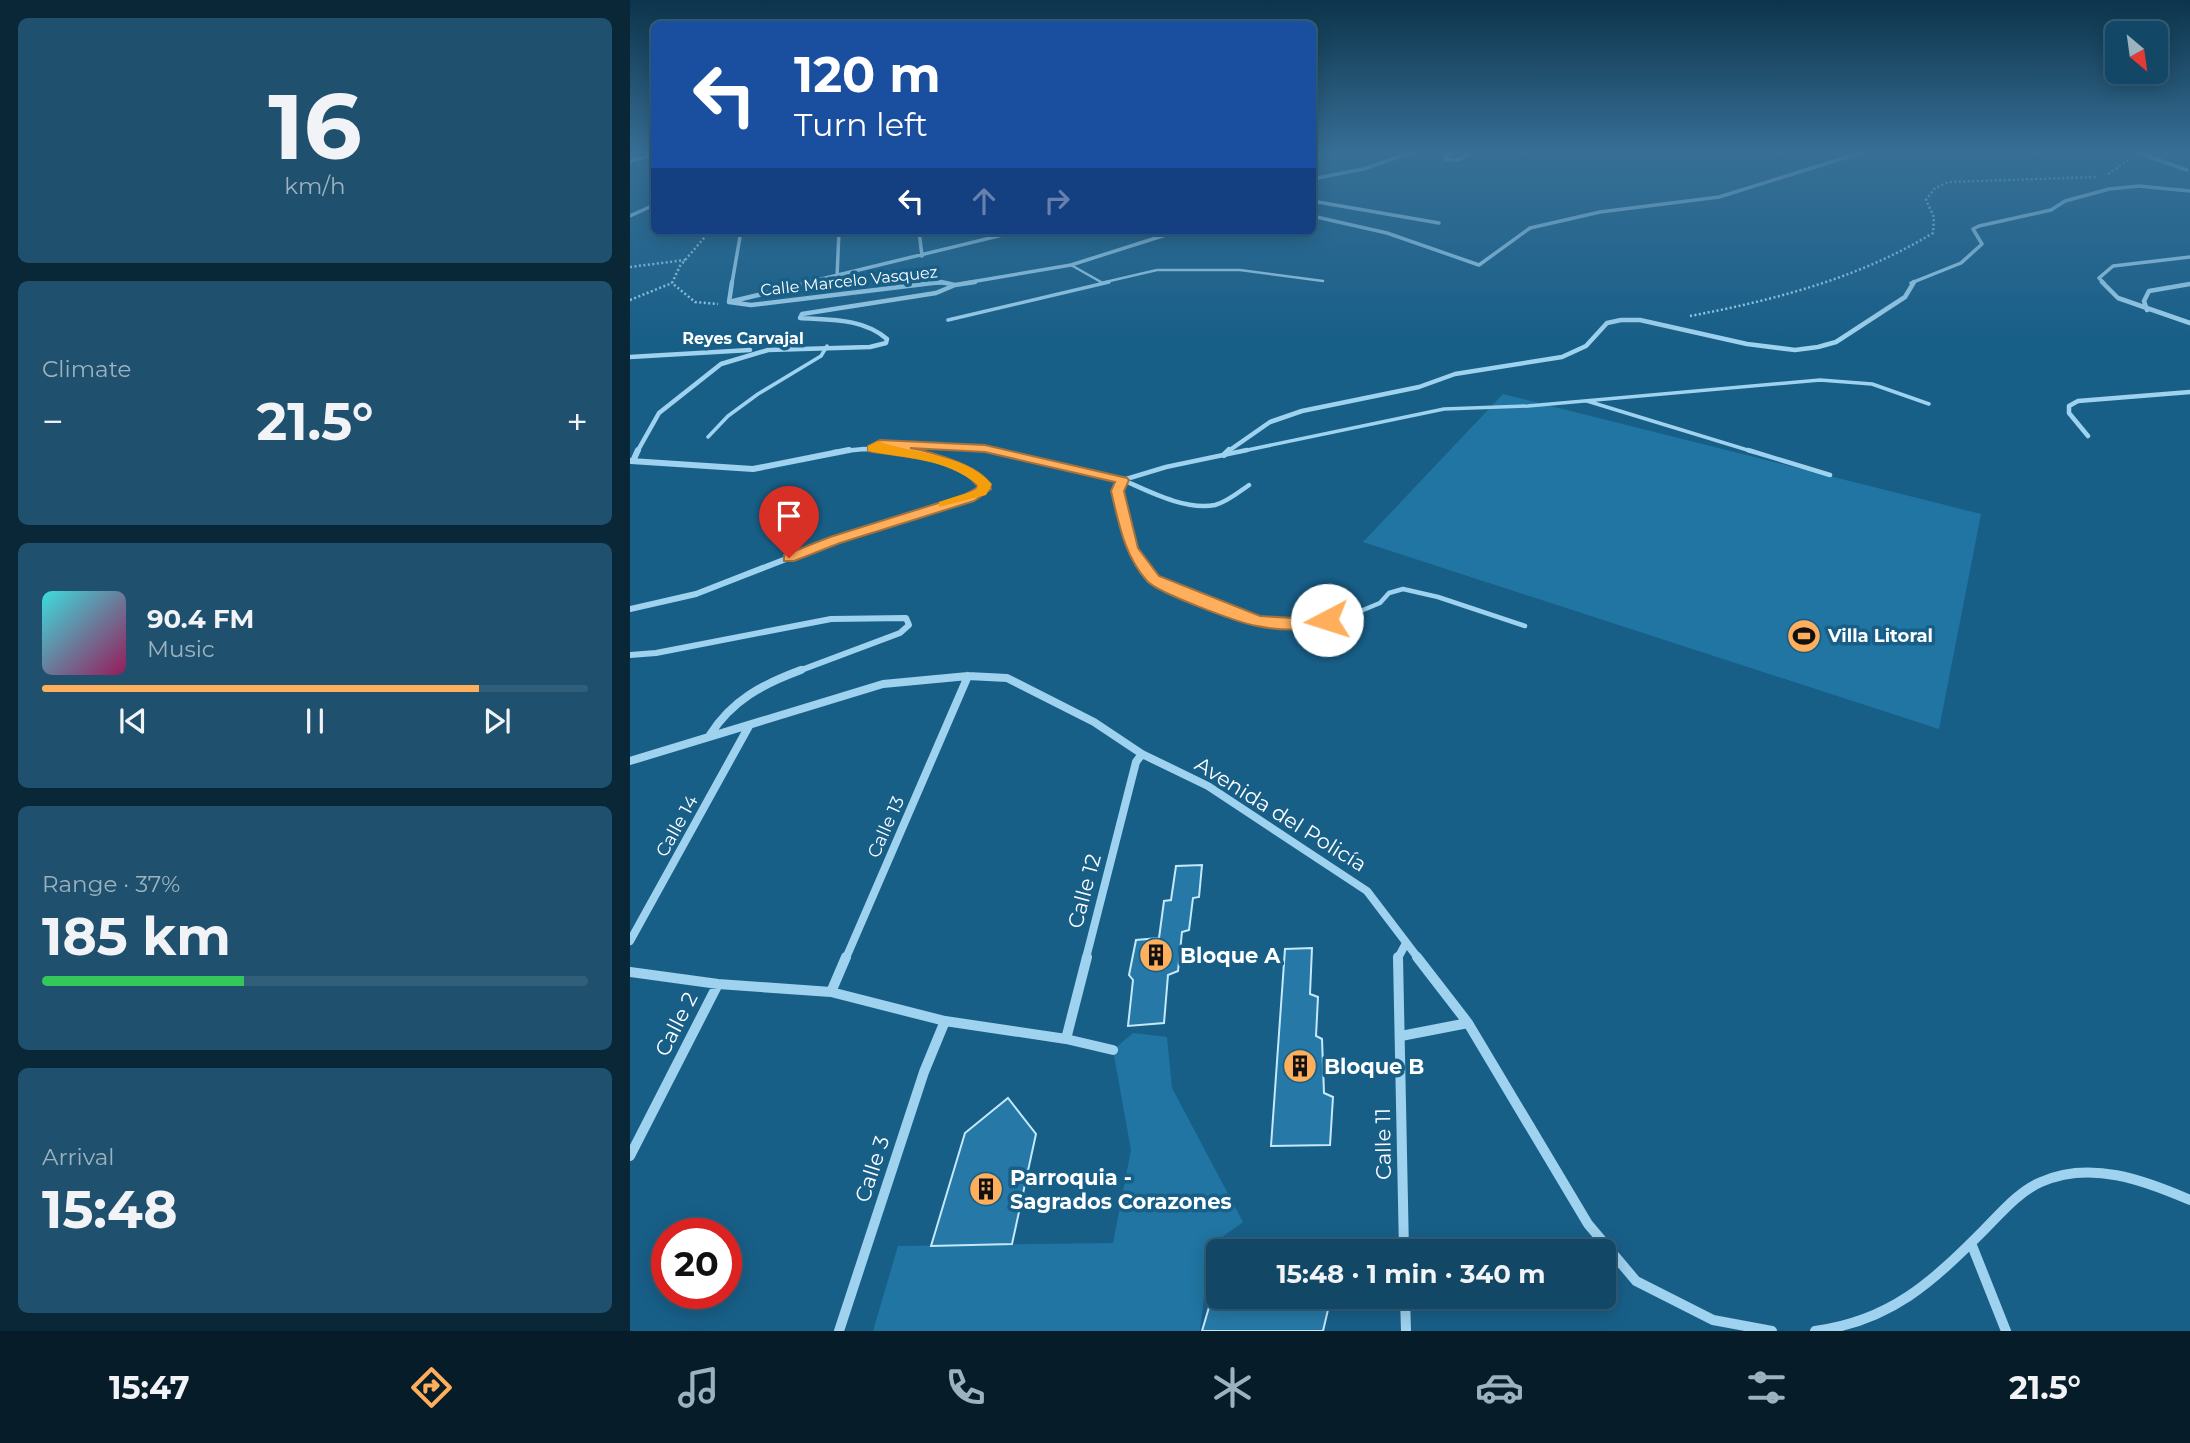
<!DOCTYPE html>
<meta charset="utf-8">
<style>
body{margin:0;font-family:Montserrat,sans-serif;background:#1f516f;color:#f1f3f6;height:100vh;display:flex;flex-direction:column;font-size:26px;white-space:nowrap}
*{box-sizing:border-box;margin:0}
p{font-size:23px;color:#9cb2bf}
.icon{flex:none;width:38px;height:38px;fill:none;stroke:currentColor;stroke-width:2;stroke-linecap:round;stroke-linejoin:round}
.map{position:relative;flex:1;overflow:hidden}
.sheet{display:flex;flex-direction:column;gap:18px;padding:18px;background:#0a2738;width:630px}
.sheet>*{flex:none}
.top-card{position:absolute;left:21px;top:21px;width:665px;height:214px;border-radius:10px;box-shadow:0 4px 18px #0003,0 0 0 2px #315f7a;background:#1a4fa0;color:#fff;overflow:hidden}
.needle{width:46px;rotate:151deg}
.tools{position:absolute;left:1475px;top:21px;display:grid;gap:14px}
.tools a{display:grid;place-items:center;width:63px;height:63px;border-radius:10px;background:#124766;box-shadow:0 4px 18px #0003,0 0 0 2px #315f7a;font-size:35px}
.speed{position:absolute;left:21px;top:1218px;display:flex;gap:14px;font-size:35px;font-weight:700;text-align:center}
.speed>*{display:grid;place-content:center;width:91px;height:91px;border-radius:50%;background:#124766;box-shadow:0 4px 18px #0003,0 0 0 2px #315f7a;line-height:1}
.speed .limit{border:10px solid #d22;background:#fff;color:#111}
.pin{position:absolute;display:grid;place-items:center;width:60px;height:60px;color:#fff;margin:-72px -30px;border-radius:50% 50% 50% 0;rotate:-45deg;box-shadow:0 0 7px #0007}
.pin .icon{rotate:45deg}
.me{position:absolute;width:77px;margin:-38px;rotate:265deg;stroke-linejoin:round;filter:drop-shadow(0 0 5px #0008)}
.turn{display:flex;align-items:center;gap:24px;height:147px;padding:0 28px;font-size:32px}
.turn .icon{width:91px;height:91px;stroke-width:2.5}
.turn b{display:block;font-size:49px;line-height:60px}
.lanes{display:flex;align-items:center;height:66px;padding:0 28px;background:#0003;justify-content:center;gap:35px;direction:ltr}
.lanes .off{opacity:.35}
.big{font-size:52px;font-weight:700;line-height:1.1}
.sheet .tile{flex:1;display:flex;flex-direction:column;justify-content:center;gap:10px;min-width:0;padding:0 24px;border-radius:10px;background:#1f516f}
.sheet .dial{align-items:center;gap:0}
.dial b{font-size:91px;line-height:1}
.song{display:flex;align-items:center;gap:21px}
.cover{width:84px;height:84px;border-radius:10px;background:linear-gradient(135deg,hsl(180 70% 55%),hsl(330 70% 35%))}
.played{height:7px;border-radius:4px;background:linear-gradient(90deg,#ffaf5c 80%,#315f7a 80%)}
.keys{display:flex;justify-content:space-around;direction:ltr}
.heat{display:flex;justify-content:space-between;align-items:center;font-size:38px;direction:ltr}
.charge{height:10px;border-radius:5px;background:linear-gradient(90deg,#34c759 37%,#315f7a 0)}
.trip{position:absolute;left:576px;top:1239px;width:410px;height:70px;border-radius:10px;background:#124766;box-shadow:0 4px 18px #0003,0 0 0 2px #315f7a;font-weight:700;line-height:70px;text-align:center}
.tab-bar{display:flex;height:112px;justify-content:space-around;align-items:center;background:#071c29;color:#9cb2bf}
.tab-bar .icon{width:49px;height:49px}
.tab-bar .selected{color:#ffaf5c}
.tab-bar b{font-size:32px;color:#f1f3f6}
main{display:flex;flex:1;min-height:0}
.map>svg:first-child{display:block}
</style>
<main>
<section class="sheet">
<div class="tile dial"><b>16</b><p>km/h</p></div>
<div class="tile"><p>Climate</p>
<div class="heat"><a>−</a><b class="big">21.5°</b><a>+</a></div>
</div>
<div class="tile">
<div class="song"><i class="cover"></i><div><b>90.4 FM</b><p>Music</p></div></div>
<div class="played"></div>
<div class="keys"><svg class="icon" aria-label="previous" viewBox="0 0 24 24"><path d="M18 5L8 12l10 7zM5 5v14"/></svg><svg class="icon" aria-label="pause" viewBox="0 0 24 24"><path d="M8 5v14M16 5v14"/></svg><svg class="icon" aria-label="next" viewBox="0 0 24 24"><path d="M6 5l10 7-10 7zM19 5v14"/></svg></div>
</div>
<div class="tile"><p>Range · 37%</p><b class="big">185 km</b><div class="charge"></div></div>
<div class="tile"><p>Arrival</p><b class="big">15:48</b></div>
</section>
<div class="map">
<svg width="1560" height="1331" viewBox="0 0 1560 1331">
<rect width="100%" height="100%" fill="#185f88"/>
<path fill="#2075a2" d="M873 394 1351 514 1309 729 733 542Z
M503 1033 537 1037 542 1088 613 1222 580 1246 570 1331H243L268 1246 483 1243 501 1150 483 1050Z"/>
<path fill="#2679a7" stroke="#c5e8fa" stroke-width="2" d="M572 865 569 897 563 898 559 930 552 932 548 971 538 975 534 1023 498 1026 503 980 499 975 506 940 529 938 534 901 541 900 546 866Z
M682 948 680 994 688 997 686 1036 692 1039 694 1093 703 1097 700 1145 641 1146 655 949Z
M378 1098 406 1134 382 1244 301 1246 335 1133Z
M582 1297H701L693 1331H572Z"/>
<g fill="none" stroke-linecap="round" stroke-linejoin="round">
<path stroke="#9fd2ee" stroke-width="2.5" stroke-dasharray="2 2.5" stroke-linecap="butt" d="M1478 174 1500 159
M80 231 50 266 42 283 65 302 88 304
M0 267 55 260
M0 300 42 283
M1060 316C1145 300 1229 278 1303 233L1304 217 1296 200 1305 188 1319 182 1466 177"/>
<path stroke="#9fd2ee" stroke-width="2.5" d="M441 265 471 282
M471 283 527 270H610L693 281"/>
<path stroke="#9fd2ee" stroke-width="3.5" d="M318 320 479 282
M957 401 1124 452
M78 437 98 416 128 394 191 356 197 346
M242 448 257 442 372 452
M608 452 814 409 898 406 1190 380 1242 384 1299 404"/>
<path stroke="#9fd2ee" stroke-width="4.5" d="M364 450 493 480 536 467 617 450
M1118 450 1200 475
M619 485C609 492 597 502 585 505 556 511 518 491 493 480L488 491 501 548 523 580 587 608 628 621 678 624 716 617 750 603 759 593 773 589 808 597 895 626"/>
<path stroke="#9fd2ee" stroke-width="3.5" d="M820 153 815 159 828 160 841 153
M1509 153 1557 170
M0 161 24 155
M682 179 733 169 780 153
M682 201 809 223
M0 216 24 205
M682 216 757 233 849 265 900 228 970 212 1089 197 1230 153
M289 231 292 256
M207 277 209 231
M102 283 111 231
M175 283 389 231
M300 283H317
M335 283 441 265 548 231
M1281 283 1331 263 1352 244 1343 229 1349 226 1421 210 1435 201 1479 189 1509 186 1560 191
M1474 283 1469 278 1483 266 1560 257"/>
<path stroke="#9fd2ee" stroke-width="4.5" d="M1472 282 1488 298 1560 323
M325 285 345 282
M103 301 183 282
M99 302 102 282
M1517 310 1514 301 1519 291 1560 284
M0 357 120 350
M1458 436 1439 413V406L1448 401 1560 392
M7 452 29 413 91 364 138 350 240 347 256 343 257 339C233 318 200 320 170 318L172 314 306 293 325 285 311 282 121 305 99 302
M204 452 234 449 280 452
M597 452 640 422 672 411 789 387 825 374 932 357 956 346 977 323 991 320H1010L1117 344 1165 350 1188 347 1206 342 1275 297 1284 282"/>
<path stroke="#9fd2ee" stroke-width="6" d="M594 455 599 450
M1 461 123 469 219 450
M3 461 8 450
M0 609 66 594 205 540 352 492 355 484 319 463 265 450
M0 655 26 653 201 619 276 618 279 625 270 633 166 672"/>
<path stroke="#9fd2ee" stroke-width="8" d="M80 735C102 700 133 684 171 670
M0 761 253 684 338 676 377 678 464 722 512 754 578 786 737 891 788 958
M0 941 119 726
M216 958 338 676
M456 958 506 762 512 754
M768 958 775 945"/>
<path stroke="#9fd2ee" stroke-width="10" d="M768 957 774 1251
M787 957 838 1023 958 1224 1006 1281 1083 1320 1142 1331
M0 972 88 984 201 992 315 1021 436 1039 483 1050
M201 992 216 957
M771 1036 838 1023
M436 1039 457 957
M0 1156 88 984
M1341 1243 1376 1331
M775 1297 776 1331
M209 1331 294 1072 315 1021
M1185 1331C1261 1321 1302 1282 1354 1230 1371 1213 1388 1192 1411 1182 1460 1160 1514 1180 1560 1200"/>
</g>
<linearGradient id="sky" x2="0" y2="1"><stop stop-color="#0d344b"/><stop offset="0.45" stop-color="#376f96"/><stop offset="1" stop-color="#376f96" stop-opacity="0"/></linearGradient>
<rect width="1560" height="339" fill="url(#sky)"/>
<path fill="#ffaf5c" stroke="#a6723c" stroke-width="2" d="M250 440 355 445 497 478 499 480 494 491 508 548 529 576 630 616 678 619 697 615 705 620 703 624C679 630 651 631 627 626 609 623 528 593 517 581 494 555 489 524 481 491L485 482 355 452 280 448C298 451 360 468 361 489L344 501 210 543 164 561H154V555L200 537 334 495 348 487C325 455 272 458 238 451V446Z"/>
<path fill="#f59e0b" d="M248 441C281 454 333 452 362 484L356 495 309 507V502L346 490 348 485C315 458 277 459 238 451V446Z"/>
<defs>
<g id="stadium-disc" transform="scale(1.75)"><circle r="9.5" fill="#ffaf5c" stroke="#185f88"/><path d="M0-5a6.5 5 0 1 0 0 10a6.5 5 0 1 0 0-10ZM-3.5-1.8h7v3.6h-7Z" fill="#111"/></g>
<g id="building-disc" transform="scale(1.75)"><circle r="9.5" fill="#ffaf5c" stroke="#185f88"/><path d="M-4-6H4V6H1V3H-1V6H-4ZM-2.5-4.3h1.7v1.8h-1.7ZM.8-4.3h1.7v1.8H.8ZM-2.5-1h1.7V.8h-1.7ZM.8-1h1.7V.8H.8Z" fill="#111"/></g>
</defs>
<g fill-rule="evenodd">
<use href="#stadium-disc" x="1174" y="636"/>
<use href="#building-disc" x="526" y="955"/>
<use href="#building-disc" x="670" y="1066"/>
<use href="#building-disc" x="356" y="1189"/>
</g>
<g text-anchor="middle" dominant-baseline="central" stroke-width="7" stroke-linejoin="round" paint-order="stroke">
<g font-size="16" fill="#fff" stroke="#185f88">
<text transform="translate(219 281) rotate(-6)">Calle Marcelo Vasquez</text>
</g>
<g font-size="16" font-weight="bold" fill="#fff" stroke="#185f88">
<text x="113" y="338">Reyes Carvajal</text>
</g>
<g font-size="18" font-weight="bold" fill="#fff" stroke="#185f88" text-anchor="start">
<text x="1198" y="636">Villa Litoral</text>
</g>
<g font-size="18" fill="#fff" stroke="#185f88">
<text transform="translate(47 826) rotate(-61)">Calle 14</text>
<text transform="translate(256 827) rotate(-66)">Calle 13</text>
</g>
<g font-size="21" fill="#fff" stroke="#185f88">
<text transform="translate(651 814) rotate(32)">Avenida del Policía</text>
<text transform="translate(454 891) rotate(-75)">Calle 12</text>
<text transform="translate(46 1024) rotate(-63)">Calle 2</text>
<text transform="translate(753 1144) rotate(-91)">Calle 11</text>
<text transform="translate(242 1169) rotate(-72)">Calle 3</text>
</g>
<g font-size="21" font-weight="bold" fill="#fff" stroke="#185f88" text-anchor="start">
<text x="550" y="955">Bloque A</text>
<text x="694" y="1066">Bloque B</text>
<text x="380" y="1177">Parroquia -<tspan x="380" dy="24">Sagrados Corazones</tspan></text>
</g>
</g>
</svg>
<div class="tools">
<a><svg class="needle" viewBox="-14 -14 28 28"><path d="M0-13l5 13h-10z" fill="#e53935"/><path d="M0 13l5-13h-10z" fill="#9cb2bf"/></svg></a>
</div>
<div class="speed"><div class="limit">20</div></div>
<div class="pin" style="left:159px;top:558px;background:#d93025"><svg class="icon" aria-label="arrive" viewBox="0 0 24 24"><path d="M6 21V4h12l-3 4 3 4H6"/></svg></div>
<svg class="me" style="left:697px;top:620px" viewBox="-20 -20 40 40"><circle r="19" fill="#fff"/><path d="M0-13L10 11 0 6-10 11z" fill="#ffaf5c"/></svg>
<div class="trip">15:48 · 1 min · 340 m</div>
<div class="top-card">
<div class="turn"><svg class="icon" aria-label="left" viewBox="0 0 24 24"><path d="M17 20v-9H6M10 6l-5 5 5 5"/></svg><div><b>120 m</b>Turn left</div></div>
<div class="lanes"><svg class="icon" aria-label="left" viewBox="0 0 24 24"><path d="M17 20v-9H6M10 6l-5 5 5 5"/></svg><svg class="icon off" aria-label="ahead" viewBox="0 0 24 24"><path d="M12 20V5M6 11l6-6 6 6"/></svg><svg class="icon off" aria-label="right" viewBox="0 0 24 24"><path d="M7 20v-9h11M14 6l5 5-5 5"/></svg></div>
</div>
</div>
</main>
<nav class="tab-bar">
<b>15:47</b>
<svg class="icon selected" aria-label="directions" viewBox="0 0 24 24"><path d="M12 3l9 9-9 9-9-9zM9 14v-3h6M13 9l2 2-2 2"/></svg>
<svg class="icon" aria-label="music" viewBox="0 0 24 24"><path d="M9 18V5l10-2v13"/><circle cx="6" cy="18" r="3"/><circle cx="16" cy="16" r="3"/></svg>
<svg class="icon" aria-label="phone" viewBox="0 0 24 24"><path d="M5 4h4l2 5-3 2q2 4 5 5l2-3 5 2v4C11 20 4 13 5 4z"/></svg>
<svg class="icon" aria-label="climate" viewBox="0 0 24 24"><path d="M12 3v18M4 7l16 10M4 17L20 7"/></svg>
<svg class="icon" aria-label="car" viewBox="0 0 24 24"><path d="M5 17H2v-5l4-1 3-4h7l3 4 3 1v5h-3M9 17h6M6 11h13"/><circle cx="7" cy="17" r="2"/><circle cx="17" cy="17" r="2"/></svg>
<svg class="icon" aria-label="filters" viewBox="0 0 24 24"><path d="M4 7h16M4 17h16"/><circle cx="9" cy="7" r="2"/><circle cx="15" cy="17" r="2"/></svg>
<b>21.5°</b>
</nav>
